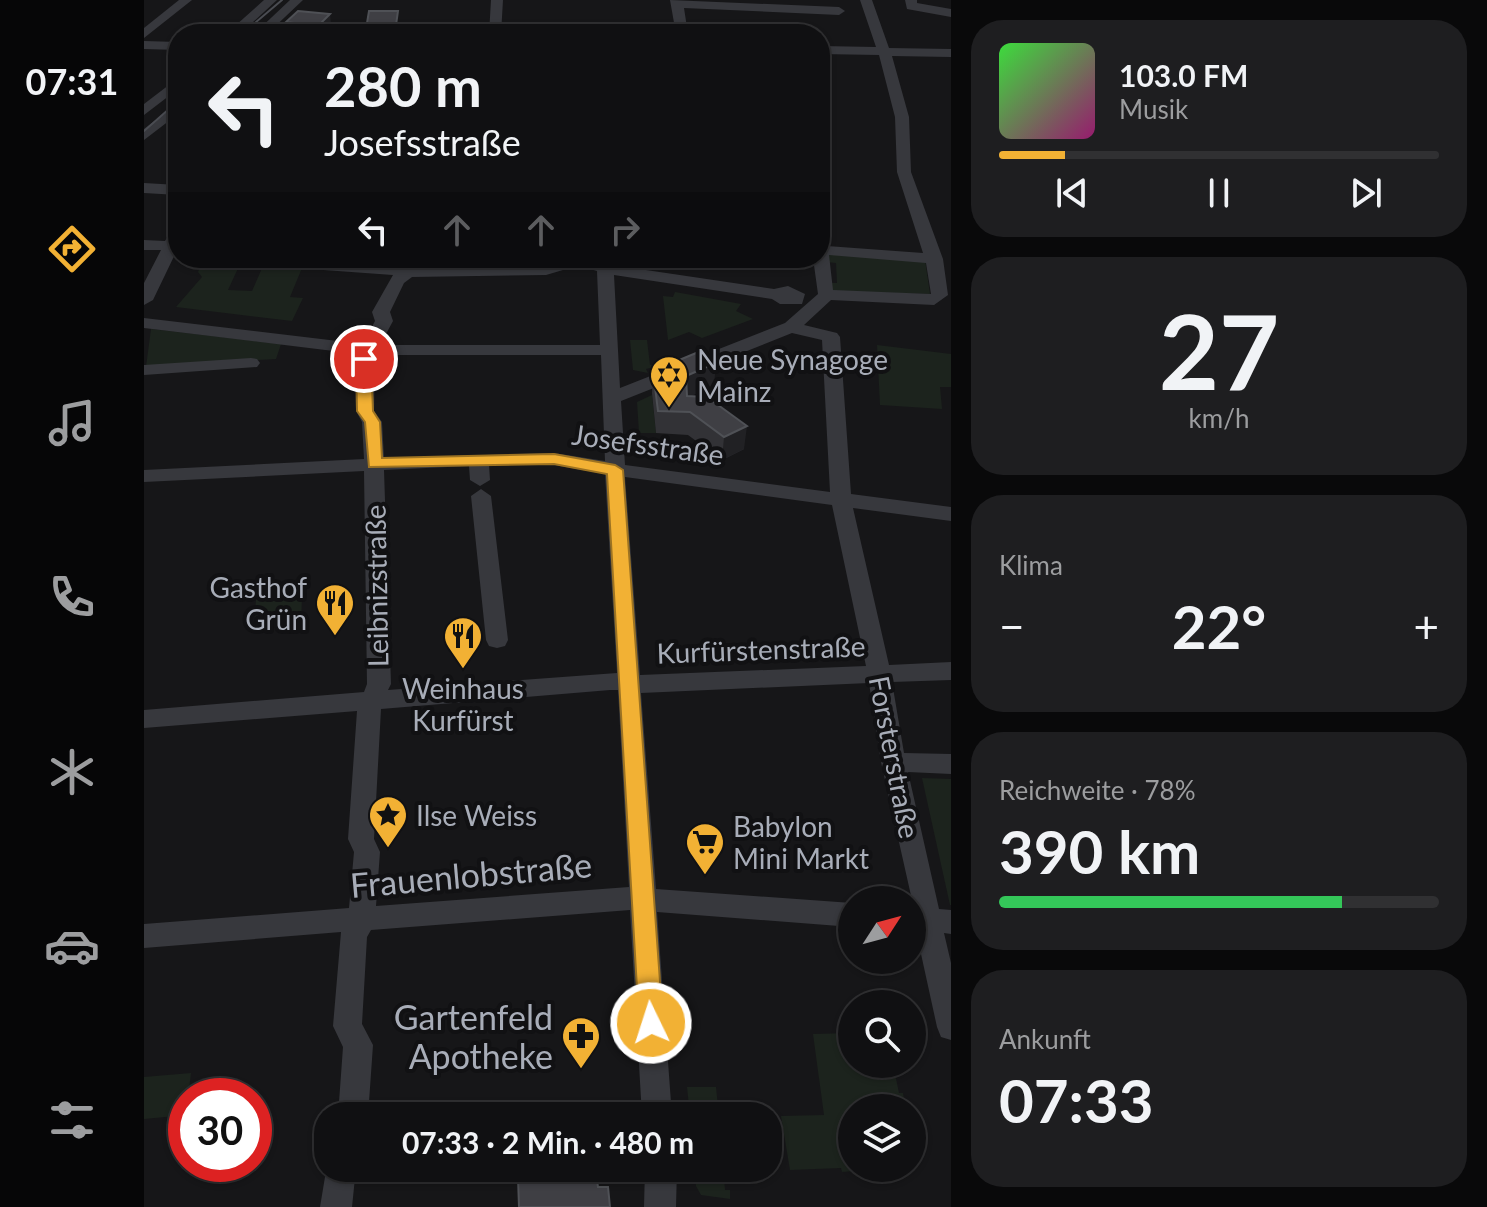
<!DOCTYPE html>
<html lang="de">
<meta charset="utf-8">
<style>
body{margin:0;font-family:Lato,sans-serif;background:#1e1e20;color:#f1f3f6;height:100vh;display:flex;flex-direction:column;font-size:30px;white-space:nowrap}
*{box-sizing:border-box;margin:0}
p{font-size:26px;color:#9c9d9f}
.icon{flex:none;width:44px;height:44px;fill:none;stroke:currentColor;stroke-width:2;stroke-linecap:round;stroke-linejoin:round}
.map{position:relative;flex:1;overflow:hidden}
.details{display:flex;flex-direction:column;gap:20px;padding:20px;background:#09090a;width:536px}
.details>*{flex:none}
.top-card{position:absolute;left:24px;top:24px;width:662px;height:244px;border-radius:32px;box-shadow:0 2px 6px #0004,0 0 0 2px #303032;background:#101012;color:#f1f3f6;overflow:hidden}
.needle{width:52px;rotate:54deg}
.controls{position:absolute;left:694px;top:886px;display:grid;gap:16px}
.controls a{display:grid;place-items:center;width:88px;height:88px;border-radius:50%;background:#101012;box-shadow:0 2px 6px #0004,0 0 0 2px #303032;font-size:40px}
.speed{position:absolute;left:24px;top:1078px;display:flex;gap:16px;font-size:40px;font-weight:700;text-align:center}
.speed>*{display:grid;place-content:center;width:104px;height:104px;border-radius:50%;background:#101012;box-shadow:0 2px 6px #0004,0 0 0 2px #303032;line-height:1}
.speed .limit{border:12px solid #d22;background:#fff;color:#111}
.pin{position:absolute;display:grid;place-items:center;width:68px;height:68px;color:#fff;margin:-34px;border:4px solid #fff;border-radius:50%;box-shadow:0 2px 8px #0007}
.me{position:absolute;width:88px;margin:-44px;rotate:356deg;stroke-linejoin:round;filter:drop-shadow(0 0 6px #0008)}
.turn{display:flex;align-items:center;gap:28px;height:168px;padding:0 24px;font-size:36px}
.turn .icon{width:104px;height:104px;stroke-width:2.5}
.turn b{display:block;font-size:56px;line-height:68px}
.lanes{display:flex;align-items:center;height:76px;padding:0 24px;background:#0003;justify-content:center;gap:40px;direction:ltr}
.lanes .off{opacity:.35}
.big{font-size:60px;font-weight:700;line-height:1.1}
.details .card{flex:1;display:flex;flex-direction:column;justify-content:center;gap:12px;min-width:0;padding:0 28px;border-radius:32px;background:#1e1e20}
.details .dial{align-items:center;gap:0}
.dial b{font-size:104px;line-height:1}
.song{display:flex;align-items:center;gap:24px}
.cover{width:96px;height:96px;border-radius:12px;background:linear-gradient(135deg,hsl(120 70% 55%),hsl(320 70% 35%))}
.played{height:8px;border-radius:4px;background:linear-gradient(90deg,#f2b134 15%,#303032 15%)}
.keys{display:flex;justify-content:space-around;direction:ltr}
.heat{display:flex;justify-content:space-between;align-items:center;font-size:44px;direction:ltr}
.charge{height:12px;border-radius:6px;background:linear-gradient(90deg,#34c759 78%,#303032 0)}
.trip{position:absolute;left:170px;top:1102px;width:468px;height:80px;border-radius:32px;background:#101012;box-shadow:0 2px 6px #0004,0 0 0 2px #303032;font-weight:700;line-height:80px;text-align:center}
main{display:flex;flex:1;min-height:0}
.tab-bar{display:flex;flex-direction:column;width:144px;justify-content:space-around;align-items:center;background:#060607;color:#9c9d9f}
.tab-bar .icon{width:56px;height:56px}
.tab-bar .active{color:#f2b134}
.tab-bar b{font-size:36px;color:#f1f3f6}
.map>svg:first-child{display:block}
</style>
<main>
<nav class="tab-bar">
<b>07:31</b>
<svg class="icon active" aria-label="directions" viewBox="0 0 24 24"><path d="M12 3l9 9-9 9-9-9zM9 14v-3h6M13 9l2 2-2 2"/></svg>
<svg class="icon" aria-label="music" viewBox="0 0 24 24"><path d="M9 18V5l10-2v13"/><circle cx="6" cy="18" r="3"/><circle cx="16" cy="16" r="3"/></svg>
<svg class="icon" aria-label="phone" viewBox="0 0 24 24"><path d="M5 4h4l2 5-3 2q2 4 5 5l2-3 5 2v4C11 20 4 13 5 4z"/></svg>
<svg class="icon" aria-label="climate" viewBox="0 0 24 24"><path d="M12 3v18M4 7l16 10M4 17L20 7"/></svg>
<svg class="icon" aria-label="car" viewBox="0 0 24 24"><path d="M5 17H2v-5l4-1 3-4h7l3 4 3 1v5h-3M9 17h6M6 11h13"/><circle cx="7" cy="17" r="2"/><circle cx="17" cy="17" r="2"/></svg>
<svg class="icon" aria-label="filters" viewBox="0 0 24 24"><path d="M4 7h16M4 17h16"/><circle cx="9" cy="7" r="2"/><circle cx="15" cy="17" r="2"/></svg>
</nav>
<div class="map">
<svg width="807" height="1207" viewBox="0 0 807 1207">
<rect width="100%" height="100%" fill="#161618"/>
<path fill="#1c231d" d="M681 253 781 260 786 294 684 291V283H693L692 263 682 262Z
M59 261 96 264 84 290 108 291 119 266 158 268 146 297 159 298 148 321 32 307 58 277 54 272Z
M531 292 597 304 592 311 609 319 558 338 545 332 524 340 519 296 529 297Z
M7 329 137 344 132 359 2 367Z
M486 340H503L506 365H518L516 369 510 371 506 368 502 369 504 373 489 370Z
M733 345 807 354V387H796L798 409 736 405Z
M508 395 512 433H495L493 402Z
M158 595 157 627 110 630 112 599Z
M778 778 807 779V905H806Z
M708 1033V1064H749L755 1093H759L760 1100H734L735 1108H708V1168H748L698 1172 697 1168 646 1170 637 1116 680 1115 669 1034Z
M47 1073 42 1115 0 1119V1077Z
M543 1087H572L575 1116H546Z
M550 1168H579L581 1190H586V1199L557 1195 552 1186Z"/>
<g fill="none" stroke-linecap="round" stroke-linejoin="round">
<path fill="#37383d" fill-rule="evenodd" d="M35 0H48L0 38V28Z
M120 0H133L96 34H82Z
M146 0H159L123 34H110Z
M347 0H359L357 34H345Z
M526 0 695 7 701 11 695 15 540 8 544 34H532Z
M716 0H728L745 48 807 49V57L748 56 765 117 767 172 799 259 804 295 790 305 687 300 660 325 693 333 696 337 707 494 807 507V521L709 508 745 665 807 662V680L748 682 760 753 807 754V774L764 772 795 909 807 910V934L800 933 807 963V1040L797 1037 793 1027 772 931H768V900L737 762 725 683 497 693 512 889 708 903V927L513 912 528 1116H498L486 910 227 930 223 937 218 1024 229 1045 224 1116H194L199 1047 189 1026 197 932 0 948V924L205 908 210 852 204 839 213 711 0 728V710L220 692 223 684 220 471 0 482V470L220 459 218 422 212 411 211 359 214 354 0 328V318L219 344 231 321 228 312 249 275 82 263 74 258H150L259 266 263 258H279L275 267 400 265 417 260 469 258 470 265 475 266 630 289 644 286 661 294 658 304H636L628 299 470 275 476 388 641 323 674 294 669 258H676V242L683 246 779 253 753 172 751 117 735 55 676 54V46L732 47ZM685 255 782 263 787 294 689 290ZM446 269 453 271 456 345H236L249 321 246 312 260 283 268 277 402 275 419 270ZM648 333 678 340 686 492 481 465 477 401ZM231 355H457L461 461 410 453 240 458 238 422 230 411ZM345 465H410L461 474 473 673 244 690 247 684 240 470 325 466 326 480 336 486 346 480ZM481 477 688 505 722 666 496 675ZM466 690H474L485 887 232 906 236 852 230 839 237 709Z
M761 0H773V3L807 9V17L763 9Z
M0 41 34 42V50L0 49Z
M34 78V89L0 115V104Z
M34 103V114L0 140V129Z
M0 183 34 185V195L0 193Z
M34 227V248L9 300 0 305V283L17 250H0V240L21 241 28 229Z
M107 358 113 359 116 363 113 367 0 375V365Z
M337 489 347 496 364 640 361 646 353 648 345 646 342 640 327 496Z
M184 1159V1168H212L208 1207H176Z
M501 1168H533L532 1207H500Z"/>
<path stroke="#4a4c52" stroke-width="2" d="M98 34 138 0
M0 131 34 101"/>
</g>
<path fill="#323236" d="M142 22 187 24 177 34H162L144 32Z
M509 371 570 386 546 396 600 449 578 460 544 435 512 433 508 393Z"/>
<path fill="#212124" d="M254 11 252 30 222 33V29Z
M186 14 187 24 177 34H175L174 26Z
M572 363 570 386 540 399 542 376Z
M603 426 600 449 578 460 580 437Z"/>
<path fill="#3f3f44" stroke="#4f5156" stroke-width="2" d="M154 11 186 14 174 26 142 22Z
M225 11H254L252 25 222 29Z
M557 351 572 363 542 376 543 396 563 397 603 426 580 437 546 412 514 411 509 371Z
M415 1168H451L454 1187H464L466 1207H375L374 1178 415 1176Z"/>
<path fill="#f2b134" stroke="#9d7322" stroke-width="2" d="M220 354 227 359 229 411 236 422 238 458 410 454 471 465 479 470 519 1023 516 1030 507 1034 499 1030 495 1023 463 474 410 464 225 467 221 422 213 411 212 359Z"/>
<defs>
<g id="synagogue-pin" transform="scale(2)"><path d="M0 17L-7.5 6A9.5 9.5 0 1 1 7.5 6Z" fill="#f2b134" stroke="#111113"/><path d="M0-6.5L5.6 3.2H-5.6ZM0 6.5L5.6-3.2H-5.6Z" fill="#111"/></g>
<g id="restaurant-pin" transform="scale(2)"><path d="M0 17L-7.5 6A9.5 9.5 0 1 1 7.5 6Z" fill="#f2b134" stroke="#111113"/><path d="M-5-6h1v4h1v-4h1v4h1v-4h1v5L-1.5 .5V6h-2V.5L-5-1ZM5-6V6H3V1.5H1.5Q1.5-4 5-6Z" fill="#111"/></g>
<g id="sight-pin" transform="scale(2)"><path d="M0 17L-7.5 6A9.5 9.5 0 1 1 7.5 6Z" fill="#f2b134" stroke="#111113"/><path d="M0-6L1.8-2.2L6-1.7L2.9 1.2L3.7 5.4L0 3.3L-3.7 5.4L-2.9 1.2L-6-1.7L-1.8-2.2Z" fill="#111"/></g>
<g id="supermarket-pin" transform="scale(2)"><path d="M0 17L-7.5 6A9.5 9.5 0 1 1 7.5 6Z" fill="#f2b134" stroke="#111113"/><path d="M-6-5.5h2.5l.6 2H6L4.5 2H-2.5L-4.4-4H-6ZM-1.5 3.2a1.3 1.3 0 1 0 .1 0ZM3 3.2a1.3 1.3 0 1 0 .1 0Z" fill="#111"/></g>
<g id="pharmacy-pin" transform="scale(2)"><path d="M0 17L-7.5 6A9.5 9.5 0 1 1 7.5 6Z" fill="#f2b134" stroke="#111113"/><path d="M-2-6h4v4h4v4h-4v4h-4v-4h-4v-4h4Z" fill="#111"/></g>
</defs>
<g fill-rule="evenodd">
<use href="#synagogue-pin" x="525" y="375"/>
<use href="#restaurant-pin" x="191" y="603"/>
<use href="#restaurant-pin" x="319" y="636"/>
<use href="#sight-pin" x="244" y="815"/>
<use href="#supermarket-pin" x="561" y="842"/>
<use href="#pharmacy-pin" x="437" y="1036"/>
</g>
<g text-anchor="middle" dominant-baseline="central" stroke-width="8" stroke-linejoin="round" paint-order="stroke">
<g font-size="28" fill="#a8adb8" stroke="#111113" text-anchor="start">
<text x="553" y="359">Neue Synagoge<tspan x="553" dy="32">Mainz</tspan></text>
<text x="163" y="587" text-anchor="end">Gasthof<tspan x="163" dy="32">Grün</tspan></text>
<text x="319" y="688" text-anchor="middle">Weinhaus<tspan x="319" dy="32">Kurfürst</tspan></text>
<text x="272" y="815">Ilse Weiss</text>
<text x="589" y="826">Babylon<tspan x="589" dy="32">Mini Markt</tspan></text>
</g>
<g font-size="28" fill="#a8adb8" stroke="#111113">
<text transform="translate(504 444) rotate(8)">Josefsstraße</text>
<text transform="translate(232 586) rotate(-91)">Leibnizstraße</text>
<text transform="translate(617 649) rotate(-2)">Kurfürstenstraße</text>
<text transform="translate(751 757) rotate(79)">Forsterstraße</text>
</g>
<g font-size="34" fill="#a8adb8" stroke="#111113">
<text transform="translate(327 874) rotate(-5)">Frauenlobstraße</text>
</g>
<g font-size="34" fill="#a8adb8" stroke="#111113" text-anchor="end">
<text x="409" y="1016">Gartenfeld<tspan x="409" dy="39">Apotheke</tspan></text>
</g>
</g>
</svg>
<div class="controls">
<a><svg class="needle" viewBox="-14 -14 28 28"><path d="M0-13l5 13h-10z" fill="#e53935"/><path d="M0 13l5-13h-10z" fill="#9c9d9f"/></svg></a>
<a><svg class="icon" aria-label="search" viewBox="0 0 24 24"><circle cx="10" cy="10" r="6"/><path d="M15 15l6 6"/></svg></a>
<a><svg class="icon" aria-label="layers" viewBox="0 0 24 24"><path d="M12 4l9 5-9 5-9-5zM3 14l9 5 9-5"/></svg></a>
</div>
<div class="speed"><div class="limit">30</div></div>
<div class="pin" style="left:220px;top:359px;background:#d93025"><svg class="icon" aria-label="arrive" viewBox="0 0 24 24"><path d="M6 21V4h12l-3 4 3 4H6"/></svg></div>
<svg class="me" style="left:507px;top:1023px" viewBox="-20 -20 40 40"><circle r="17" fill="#f2b134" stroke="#fff" stroke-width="3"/><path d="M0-11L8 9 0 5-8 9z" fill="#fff"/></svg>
<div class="trip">07:33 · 2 Min. · 480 m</div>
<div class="top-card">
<div class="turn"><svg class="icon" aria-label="left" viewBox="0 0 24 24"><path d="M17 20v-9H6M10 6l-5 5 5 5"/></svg><div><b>280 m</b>Josefsstraße</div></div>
<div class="lanes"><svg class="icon" aria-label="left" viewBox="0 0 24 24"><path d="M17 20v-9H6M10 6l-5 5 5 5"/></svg><svg class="icon off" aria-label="ahead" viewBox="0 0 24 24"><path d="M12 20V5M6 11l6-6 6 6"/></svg><svg class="icon off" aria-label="ahead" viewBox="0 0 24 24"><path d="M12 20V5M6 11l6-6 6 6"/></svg><svg class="icon off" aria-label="right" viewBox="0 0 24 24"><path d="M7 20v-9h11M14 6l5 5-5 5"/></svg></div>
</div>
</div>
<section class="details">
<div class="card">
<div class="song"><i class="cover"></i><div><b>103.0 FM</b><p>Musik</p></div></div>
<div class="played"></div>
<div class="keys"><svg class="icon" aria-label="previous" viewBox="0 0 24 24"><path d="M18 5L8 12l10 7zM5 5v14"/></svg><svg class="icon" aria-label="pause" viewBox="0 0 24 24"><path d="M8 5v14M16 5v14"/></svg><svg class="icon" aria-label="next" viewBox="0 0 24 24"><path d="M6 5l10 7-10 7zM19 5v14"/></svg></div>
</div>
<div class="card dial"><b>27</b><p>km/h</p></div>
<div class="card"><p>Klima</p>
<div class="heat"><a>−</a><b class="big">22°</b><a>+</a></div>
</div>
<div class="card"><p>Reichweite · 78%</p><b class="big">390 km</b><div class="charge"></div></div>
<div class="card"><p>Ankunft</p><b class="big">07:33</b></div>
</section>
</main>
